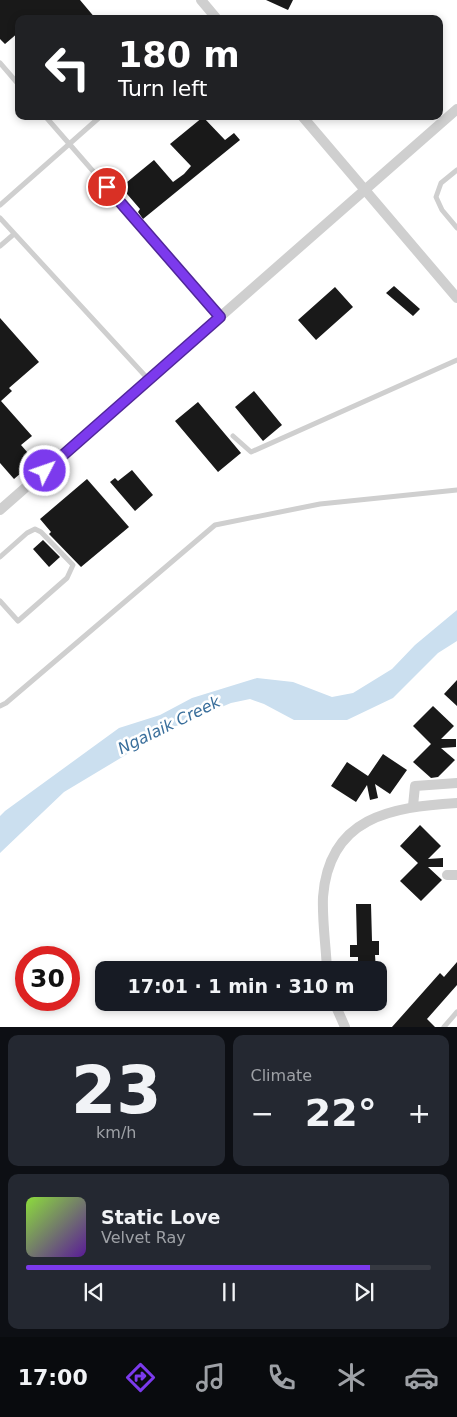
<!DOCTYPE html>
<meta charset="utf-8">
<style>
body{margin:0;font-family:"DejaVu Sans",sans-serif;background:#242831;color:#f1f3f6;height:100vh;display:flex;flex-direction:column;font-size:19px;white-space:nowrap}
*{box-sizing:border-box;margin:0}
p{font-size:16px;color:#9ea1a6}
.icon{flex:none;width:28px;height:28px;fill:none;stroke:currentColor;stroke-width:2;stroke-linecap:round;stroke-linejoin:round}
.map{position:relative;height:1027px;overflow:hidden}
.panel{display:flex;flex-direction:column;gap:8px;padding:8px;background:#0d0f14;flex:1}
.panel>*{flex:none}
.top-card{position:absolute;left:15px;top:15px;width:428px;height:105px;border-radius:10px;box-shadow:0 2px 8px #0003;background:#202124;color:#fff;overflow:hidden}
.speed{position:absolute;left:15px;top:946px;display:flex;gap:10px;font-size:25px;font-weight:700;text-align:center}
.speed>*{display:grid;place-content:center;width:65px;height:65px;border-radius:50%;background:#171b24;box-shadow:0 2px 8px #0003;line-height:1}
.speed .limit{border:8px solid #d22;background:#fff;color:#111}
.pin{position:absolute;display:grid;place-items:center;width:42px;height:42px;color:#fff;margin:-21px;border:2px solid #fff;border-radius:50%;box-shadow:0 1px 5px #0007}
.me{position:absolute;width:55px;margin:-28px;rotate:49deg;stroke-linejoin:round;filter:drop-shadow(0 0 4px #0008)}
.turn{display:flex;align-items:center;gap:18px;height:105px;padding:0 20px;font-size:22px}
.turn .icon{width:65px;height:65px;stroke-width:2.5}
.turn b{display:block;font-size:35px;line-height:42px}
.big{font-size:38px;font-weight:800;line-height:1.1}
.panel .card{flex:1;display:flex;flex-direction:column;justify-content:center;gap:8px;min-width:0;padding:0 18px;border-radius:10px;background:#242831}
.panel .dial{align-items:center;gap:0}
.dial b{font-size:65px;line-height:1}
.song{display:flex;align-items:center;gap:15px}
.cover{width:60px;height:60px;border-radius:8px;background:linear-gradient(135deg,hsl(90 70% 55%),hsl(270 70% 35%))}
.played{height:5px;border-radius:2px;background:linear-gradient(90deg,#7c3aed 85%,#363941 85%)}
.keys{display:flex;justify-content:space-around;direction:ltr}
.heat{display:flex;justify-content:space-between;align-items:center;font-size:28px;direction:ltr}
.panel .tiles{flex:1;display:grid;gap:8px;grid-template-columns:1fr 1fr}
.card:last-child{grid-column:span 2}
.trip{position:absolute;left:95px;top:961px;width:292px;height:50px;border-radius:10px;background:#171b24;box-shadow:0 2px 8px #0003;font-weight:800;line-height:50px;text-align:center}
.tabs{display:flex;height:80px;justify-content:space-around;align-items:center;background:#090b0e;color:#9ea1a6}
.tabs .icon{width:35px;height:35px}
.tabs .current{color:#7c3aed}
.tabs b{font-size:22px;color:#f1f3f6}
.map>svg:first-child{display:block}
</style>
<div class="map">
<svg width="457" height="1027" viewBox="0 0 457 1027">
<rect width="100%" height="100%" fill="#fff"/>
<path fill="#cbdfef" d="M457 610V641L438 653 393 698 347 720H294L264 704 250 699 231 703 169 729 64 792 0 853V816L5 811 119 728 160 715 192 698 257 678 293 682 332 697 353 693 392 669 415 645Z"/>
<path fill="#191919" d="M0 0H80L96 19H19V32L5 44 0 39Z
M266 0H293L288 10Z
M203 117 225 140 234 133 240 140 143 219 138 212 140 209 121 187 154 160 173 182 184 174 191 166 170 144Z
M394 286 420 309 413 316 386 293Z
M335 287 353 307 316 340 298 320Z
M0 318 39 362 9 388 12 391 1 401 32 436 21 445 35 461 14 479 0 463Z
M254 391 282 425 263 441 235 407Z
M198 402 241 453 218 472 175 421Z
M132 470 153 495 135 511 110 482 115 478 118 481Z
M87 479 129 527 81 567 49 534 51 532 40 519Z
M43 540 60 557 49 567 33 549Z
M457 680V706L444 694Z
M433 706 454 726 441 739H456V747L441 748 455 760 438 777 431 778 413 762 431 744 413 726Z
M383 754 407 770 390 794 375 784 378 798 370 800 367 785 356 802 331 786 347 762 368 776Z
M420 825 441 846 428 859 443 858V867H428L442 880 421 901 400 881 418 863 400 846Z
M356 904H371L372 941H379V955H375L376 970H358V957H350V945H357Z
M457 962V985L427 1019 435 1027H392L440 973 444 977Z"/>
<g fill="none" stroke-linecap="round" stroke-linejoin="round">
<path stroke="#cfcfcf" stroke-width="5" d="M0 63 19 85
M45 116 220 317
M457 170 441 183 436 197 442 210 457 228
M0 205 101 116
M0 218 149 380
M0 246 14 234
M233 436 251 452 457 360
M0 557 27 533 35 529 41 532 73 565 67 578 18 621 0 601
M0 706 6 703 215 525 320 504 457 490
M444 1027 457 1012"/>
<path stroke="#cfcfcf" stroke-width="10" d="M201 0 217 19
M302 116 457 298
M0 510 457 109
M413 806 415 786 457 783
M447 875H457
M327 970C326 946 322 921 323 897 329 817 391 807 457 803
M334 1002 345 1027"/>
</g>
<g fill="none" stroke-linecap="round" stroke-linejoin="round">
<g stroke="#51269a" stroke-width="12">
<path id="route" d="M45 471 220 317 107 187"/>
</g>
<use href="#route" stroke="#7c3aed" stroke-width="9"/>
</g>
<g text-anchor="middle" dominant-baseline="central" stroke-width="5" stroke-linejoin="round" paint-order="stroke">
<g font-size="16" font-style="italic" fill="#396e9b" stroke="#fff">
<text transform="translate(169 725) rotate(-26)">Ngalaik Creek</text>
</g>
</g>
</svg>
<div class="speed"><div class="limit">30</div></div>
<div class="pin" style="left:107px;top:187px;background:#d93025"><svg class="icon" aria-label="arrive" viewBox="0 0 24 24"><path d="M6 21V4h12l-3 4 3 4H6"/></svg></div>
<svg class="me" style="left:45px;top:471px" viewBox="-20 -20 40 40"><circle r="17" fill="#7c3aed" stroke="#fff" stroke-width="3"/><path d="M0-11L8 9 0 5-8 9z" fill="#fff"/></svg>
<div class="trip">17:01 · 1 min · 310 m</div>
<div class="top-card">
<div class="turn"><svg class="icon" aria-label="left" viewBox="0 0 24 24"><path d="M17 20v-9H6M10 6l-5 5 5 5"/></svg><div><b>180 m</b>Turn left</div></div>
</div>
</div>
<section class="panel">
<div class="tiles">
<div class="card dial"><b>23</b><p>km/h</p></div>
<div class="card"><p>Climate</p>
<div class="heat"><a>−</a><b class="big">22°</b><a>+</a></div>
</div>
<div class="card">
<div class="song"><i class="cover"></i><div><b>Static Love</b><p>Velvet Ray</p></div></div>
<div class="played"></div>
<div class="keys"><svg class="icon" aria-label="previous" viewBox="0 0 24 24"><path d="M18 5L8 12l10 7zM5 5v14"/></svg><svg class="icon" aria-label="pause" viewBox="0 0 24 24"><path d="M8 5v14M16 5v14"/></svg><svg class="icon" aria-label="next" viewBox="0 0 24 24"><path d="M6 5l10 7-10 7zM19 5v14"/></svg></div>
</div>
</div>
</section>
<nav class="tabs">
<b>17:00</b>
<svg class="icon current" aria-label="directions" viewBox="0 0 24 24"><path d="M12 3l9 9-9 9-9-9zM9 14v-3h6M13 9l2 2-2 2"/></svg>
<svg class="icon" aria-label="music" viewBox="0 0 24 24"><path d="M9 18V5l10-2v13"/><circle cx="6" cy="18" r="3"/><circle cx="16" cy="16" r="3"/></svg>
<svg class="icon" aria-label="phone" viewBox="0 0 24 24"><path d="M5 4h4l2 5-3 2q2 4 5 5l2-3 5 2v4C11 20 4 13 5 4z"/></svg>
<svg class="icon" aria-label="climate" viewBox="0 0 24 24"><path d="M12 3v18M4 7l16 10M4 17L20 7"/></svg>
<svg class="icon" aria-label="car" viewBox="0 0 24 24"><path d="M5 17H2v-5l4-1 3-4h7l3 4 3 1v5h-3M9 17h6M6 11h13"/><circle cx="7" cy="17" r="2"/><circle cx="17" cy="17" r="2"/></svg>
</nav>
